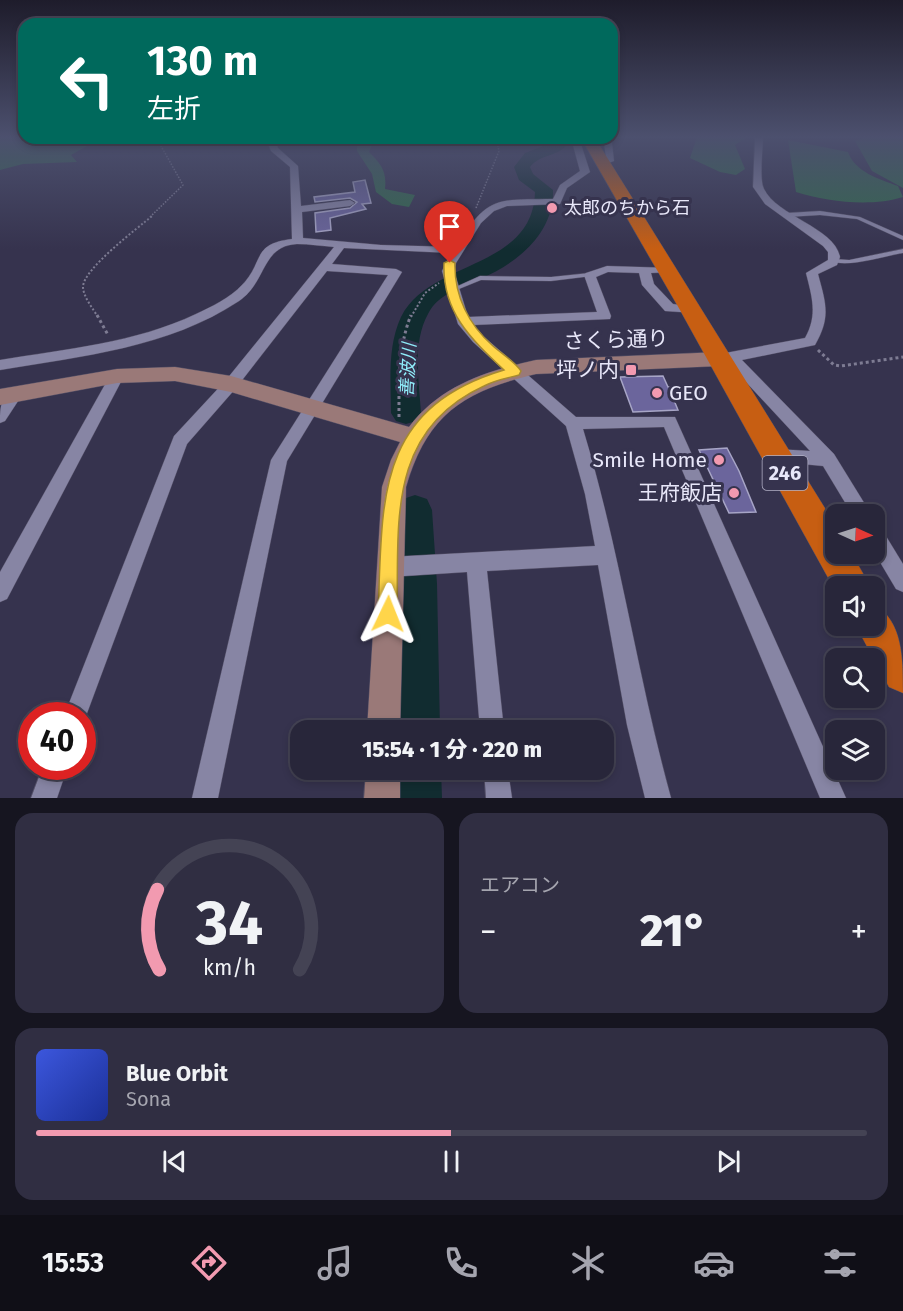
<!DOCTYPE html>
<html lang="ja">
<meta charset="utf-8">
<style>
body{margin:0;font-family:"Fira Sans","Noto Sans JP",sans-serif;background:#302e42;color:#f1f3f6;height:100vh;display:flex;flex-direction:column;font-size:22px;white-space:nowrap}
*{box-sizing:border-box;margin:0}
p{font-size:20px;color:#a5a5af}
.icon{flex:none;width:33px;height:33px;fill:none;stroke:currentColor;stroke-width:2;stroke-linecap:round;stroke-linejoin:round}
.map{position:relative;height:798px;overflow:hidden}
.drawer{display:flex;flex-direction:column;gap:15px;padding:15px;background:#161520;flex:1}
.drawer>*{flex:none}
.top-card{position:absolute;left:18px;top:18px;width:600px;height:126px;border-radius:18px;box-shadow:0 3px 9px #0003,0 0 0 2px #444354;background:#00695c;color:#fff;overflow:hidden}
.needle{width:39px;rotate:93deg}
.buttons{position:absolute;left:825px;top:504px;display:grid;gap:12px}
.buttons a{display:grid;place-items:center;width:60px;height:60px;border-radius:12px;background:#28263a;box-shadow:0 3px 9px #0003,0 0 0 2px #444354;font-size:30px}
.speed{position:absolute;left:18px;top:702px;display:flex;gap:12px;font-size:30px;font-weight:700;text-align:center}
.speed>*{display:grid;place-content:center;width:78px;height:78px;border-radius:50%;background:#28263a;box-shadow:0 3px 9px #0003,0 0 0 2px #444354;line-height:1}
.speed .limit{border:9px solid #d22;background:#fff;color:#111}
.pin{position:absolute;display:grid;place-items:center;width:51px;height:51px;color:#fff;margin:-62px -26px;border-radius:50% 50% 50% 0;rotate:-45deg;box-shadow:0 0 6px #0007}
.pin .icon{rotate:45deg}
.me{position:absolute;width:66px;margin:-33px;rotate:2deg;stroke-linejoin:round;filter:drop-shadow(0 0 4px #0008)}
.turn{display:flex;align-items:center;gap:21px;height:126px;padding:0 30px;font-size:27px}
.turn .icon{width:78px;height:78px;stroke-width:2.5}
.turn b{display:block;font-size:42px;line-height:51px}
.big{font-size:45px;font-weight:800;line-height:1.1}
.drawer .tile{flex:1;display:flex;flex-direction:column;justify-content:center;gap:9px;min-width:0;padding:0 21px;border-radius:18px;background:#302e42}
.drawer .dial{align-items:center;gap:0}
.dial svg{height:156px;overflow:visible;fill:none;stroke:#444354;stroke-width:7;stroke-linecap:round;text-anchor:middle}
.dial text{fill:#f1f3f6;stroke:none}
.song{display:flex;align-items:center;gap:18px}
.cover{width:72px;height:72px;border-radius:9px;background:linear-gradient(135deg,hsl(230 70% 55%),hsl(230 70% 35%))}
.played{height:6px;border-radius:3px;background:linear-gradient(90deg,#f29ab0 50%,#444354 50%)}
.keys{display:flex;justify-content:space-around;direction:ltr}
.heat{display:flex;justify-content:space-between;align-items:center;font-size:33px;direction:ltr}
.drawer .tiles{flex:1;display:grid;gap:15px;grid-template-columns:1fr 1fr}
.tile:last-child{grid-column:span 2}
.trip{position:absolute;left:290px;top:720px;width:324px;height:60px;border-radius:18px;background:#28263a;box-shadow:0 3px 9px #0003,0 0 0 2px #444354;font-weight:800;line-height:60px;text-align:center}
.tab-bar{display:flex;height:96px;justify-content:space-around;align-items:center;background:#100f17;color:#a5a5af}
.tab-bar .icon{width:42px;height:42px}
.tab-bar .active{color:#f29ab0}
.tab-bar b{font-size:27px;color:#f1f3f6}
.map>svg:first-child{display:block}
</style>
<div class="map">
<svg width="903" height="798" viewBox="0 0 903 798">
<rect width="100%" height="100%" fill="#36334e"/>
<path fill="#32684b" d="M0 137 110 138 87 146 71 155 77 162 23 164 0 170Z
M697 137H747L735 145 745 169 736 175 720 172 690 158Z
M866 137H903V188L872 171 855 141Z
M357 138H375L369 152C381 164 387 171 385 189L415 195 409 207 392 204 376 192 372 174 357 151Z
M788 140 848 152C855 172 879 179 898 186L903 197C871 207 828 202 796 192Z"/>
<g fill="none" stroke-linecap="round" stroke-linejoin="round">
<path fill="#112c30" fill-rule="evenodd" d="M549 138H565L567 145C557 157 540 154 530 167L533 174 553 190C554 234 517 263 480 279 461 288 438 294 428 314 412 343 419 381 421 413L416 421 406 424 396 421 391 413C391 382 387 347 401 317 430 259 533 270 535 192L519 180 514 167 525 153 551 143Z
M415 495 427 499 432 510 437 584 440 730H395L399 584 398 510 403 499Z
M394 770H441L442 798H394Z"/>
</g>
<path fill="#6b659c" stroke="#a7a5c6" stroke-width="1.5" d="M365 180 371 203 362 204 366 209 330 218 331 230 316 232 315 213 350 208 357 202 350 198 315 202 314 197 355 192 353 182Z
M663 376 668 387 699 386V397L673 398 678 410 633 412 620 377Z
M727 448 739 471 756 512 729 513 699 450Z"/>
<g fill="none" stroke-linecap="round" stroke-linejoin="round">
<g stroke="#534f66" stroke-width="1">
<path id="lane" d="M820 211 860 217 903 236V240L857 219 820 215 787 217 784 215 787 213Z
M903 249V253C884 256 848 268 831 261L834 259 849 260Z
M590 273 593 275 592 276 551 281 481 280 454 291H450L449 290 480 276 551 277Z"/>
</g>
<g stroke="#534f66" stroke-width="1">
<path id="street" d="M755 137H763C763 149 759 179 764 189 777 216 835 228 840 257L837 265 818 274C826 304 831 317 815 345L742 360 834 454 871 514H852L823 466 770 461 768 456 770 451 776 449 810 451 732 367 731 362 720 364 713 359 720 354 805 338C818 315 812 297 806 273L828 260V252L823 246 765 204 753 187Z
M266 138H274L278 148 298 166 301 206 350 200 355 203 350 206 302 212 303 238 381 245 455 247C489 195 495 200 553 199L560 185 580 171 571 138H579L590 172 567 188 560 204 507 206 494 211 481 223 456 263 454 271 468 317 597 312 584 275 586 273 607 266 672 268V272L651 273 654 284 673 304 695 307 697 310 695 313 665 311 642 285 639 273 608 272 596 277 611 316 610 319 473 325 483 336 576 417H675L846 798H820L664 427 583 429C620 550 637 675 671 798H645L627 725 598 565 487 571 504 730H480L467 572 389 577 382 574 379 567 382 560 389 557 595 546 585 494 566 426 473 342 458 324 442 271 451 253 344 248 332 264 396 269 402 272 287 461 218 798H192L271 460 388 275 327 271 236 388 187 444 83 724 82 716H64L174 436 226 380 334 247C322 246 309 244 297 244 261 246 267 282 239 301 168 348 82 356 0 370V360C66 349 135 343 196 314 211 307 230 298 242 285 265 261 251 244 292 239L290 167 271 151Z
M600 138H608L612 143 614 161 603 165 599 162 606 158 604 143Z
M117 371 124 376 7 599 0 602V572L112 372Z
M15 389 20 391 22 395 5 421 0 423C0 410 0 394 15 389Z
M874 526 881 528 903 564V592L896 589 874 552Z
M43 766H68L57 798H31Z
M484 770H508L512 798H486Z"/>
</g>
<g stroke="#534f66" stroke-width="1">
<path id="secondary" d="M720 352 727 354 730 359 727 364 720 366 536 374C464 391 427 414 406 487L400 730H367L382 487 391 460 400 442 231 392 175 381 117 383 0 405V389L117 369 175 367 231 376 409 427C441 385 487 371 536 360Z
M366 770H400V798H364Z"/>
</g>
<g stroke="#534f66" stroke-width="1">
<path id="highway" d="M581 138H595L836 526V554H852L870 586H836V592L680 310Z
M874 605C903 620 903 660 903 693L889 687 856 626H874Z"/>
</g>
<path stroke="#7e7c93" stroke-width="1.5" stroke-dasharray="1.5 1.5" stroke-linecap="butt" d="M476 208 499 151 498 146 487 138
M150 217 183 185 161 146 162 138"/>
<path stroke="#7e7c93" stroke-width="2" stroke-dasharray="2 2" stroke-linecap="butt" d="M98 317C93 309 83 296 83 287 83 269 138 228 152 216
M411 317 425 293 439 283"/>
<path stroke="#7e7c93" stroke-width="3" stroke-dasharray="3 3" stroke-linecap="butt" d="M97 315 108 335
M818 350 834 365 841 366 903 357
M399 417C399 383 398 347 411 315"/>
<use href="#lane" fill="#8785a4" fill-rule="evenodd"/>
<use href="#street" fill="#8785a4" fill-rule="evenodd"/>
<use href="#secondary" fill="#9a7978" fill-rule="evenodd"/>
<use href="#highway" fill="#c75e12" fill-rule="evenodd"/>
</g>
<linearGradient id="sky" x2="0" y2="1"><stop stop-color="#1e1c2b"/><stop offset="0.55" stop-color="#4c506e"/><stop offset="1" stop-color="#4c506e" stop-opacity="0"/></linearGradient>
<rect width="903" height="249" fill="url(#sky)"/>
<path fill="#ffd54a" stroke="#a68a30" stroke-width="1.5" d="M450 260 455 263C454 296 469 325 493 346 502 354 514 361 521 371L519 375C508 378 495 380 484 386 386 431 399 524 397 614L394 621 388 623 381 621 378 614C383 501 374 409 504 370 471 339 442 312 444 263Z"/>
<g fill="#f29ab0" stroke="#36334e" stroke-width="2">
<circle cx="552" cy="208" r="6"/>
<rect x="625" y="364" width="12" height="12" rx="3"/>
<circle cx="657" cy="393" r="6"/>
<circle cx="719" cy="460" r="6"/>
<circle cx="734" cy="493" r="6"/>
</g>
<g text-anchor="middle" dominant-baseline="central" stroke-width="6" stroke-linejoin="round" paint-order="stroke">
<g font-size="18" fill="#e8e7f9" stroke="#36334e" text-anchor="start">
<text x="564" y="208">太郎のちから石</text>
</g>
<g font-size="18" font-style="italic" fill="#90eefb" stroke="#36334e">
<text transform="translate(408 370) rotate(-87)">善波川</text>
</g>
<rect fill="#36334e" stroke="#b3b1c6" stroke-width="1.5" x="762.5" y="456" width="45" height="34" rx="4.5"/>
<g font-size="20" font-weight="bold" fill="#e8e7f9">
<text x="785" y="473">246</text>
</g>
<g font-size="21" fill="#e8e7f9" stroke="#36334e">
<text transform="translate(616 340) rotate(-2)">さくら通り</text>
</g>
<g font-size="21" fill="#e8e7f9" stroke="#36334e" text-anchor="end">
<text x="619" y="370">坪ノ内</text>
<text x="669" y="393" text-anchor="start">GEO</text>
<text x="707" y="460">Smile Home</text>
<text x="722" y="493">王府飯店</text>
</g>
</g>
</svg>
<div class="buttons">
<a><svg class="needle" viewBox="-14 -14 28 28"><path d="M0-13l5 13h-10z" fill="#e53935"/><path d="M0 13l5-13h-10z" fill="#a5a5af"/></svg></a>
<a><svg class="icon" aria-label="sound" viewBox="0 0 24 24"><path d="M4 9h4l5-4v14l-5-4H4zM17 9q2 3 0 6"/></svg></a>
<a><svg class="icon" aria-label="search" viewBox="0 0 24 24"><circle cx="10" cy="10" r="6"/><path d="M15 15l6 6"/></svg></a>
<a><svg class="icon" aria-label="layers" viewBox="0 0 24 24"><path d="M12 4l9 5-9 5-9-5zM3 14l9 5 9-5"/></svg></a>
</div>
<div class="speed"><div class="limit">40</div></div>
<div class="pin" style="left:450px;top:263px;background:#d93025"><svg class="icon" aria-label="arrive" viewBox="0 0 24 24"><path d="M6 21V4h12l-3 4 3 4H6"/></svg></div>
<svg class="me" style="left:388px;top:614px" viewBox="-20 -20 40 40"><path d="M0-17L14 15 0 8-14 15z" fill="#ffd54a" stroke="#fff" stroke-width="4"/></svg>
<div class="trip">15:54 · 1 分 · 220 m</div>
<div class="top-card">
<div class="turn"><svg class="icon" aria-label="left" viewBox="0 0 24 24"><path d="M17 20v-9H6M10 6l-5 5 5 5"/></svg><div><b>130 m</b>左折</div></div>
</div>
</div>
<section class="drawer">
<div class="tiles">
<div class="tile dial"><svg viewBox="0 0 100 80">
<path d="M14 69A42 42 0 1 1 86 69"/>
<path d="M14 69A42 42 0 0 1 13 28" stroke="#f29ab0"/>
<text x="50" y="56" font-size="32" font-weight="700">34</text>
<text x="50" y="72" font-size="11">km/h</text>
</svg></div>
<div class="tile"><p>エアコン</p>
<div class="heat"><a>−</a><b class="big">21°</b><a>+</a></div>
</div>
<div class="tile">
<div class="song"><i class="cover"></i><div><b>Blue Orbit</b><p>Sona</p></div></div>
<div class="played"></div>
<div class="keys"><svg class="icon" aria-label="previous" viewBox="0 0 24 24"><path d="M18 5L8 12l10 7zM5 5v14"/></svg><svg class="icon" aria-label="pause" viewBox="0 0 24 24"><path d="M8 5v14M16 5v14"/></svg><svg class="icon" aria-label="next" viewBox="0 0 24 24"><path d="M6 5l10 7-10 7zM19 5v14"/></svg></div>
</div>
</div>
</section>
<nav class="tab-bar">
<b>15:53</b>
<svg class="icon active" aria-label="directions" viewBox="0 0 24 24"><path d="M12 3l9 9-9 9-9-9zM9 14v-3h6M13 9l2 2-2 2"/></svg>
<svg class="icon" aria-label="music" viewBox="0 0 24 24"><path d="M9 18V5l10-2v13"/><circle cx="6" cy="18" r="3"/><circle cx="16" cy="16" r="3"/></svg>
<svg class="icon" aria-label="phone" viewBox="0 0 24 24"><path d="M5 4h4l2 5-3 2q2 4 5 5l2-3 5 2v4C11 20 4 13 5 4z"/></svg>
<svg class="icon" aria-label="climate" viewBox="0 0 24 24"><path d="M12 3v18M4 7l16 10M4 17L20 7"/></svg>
<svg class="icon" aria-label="car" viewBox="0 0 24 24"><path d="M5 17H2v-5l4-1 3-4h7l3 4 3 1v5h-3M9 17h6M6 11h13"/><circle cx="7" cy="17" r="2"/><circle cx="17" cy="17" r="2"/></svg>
<svg class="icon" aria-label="filters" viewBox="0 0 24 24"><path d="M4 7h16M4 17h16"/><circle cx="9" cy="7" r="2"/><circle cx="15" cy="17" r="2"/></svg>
</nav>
